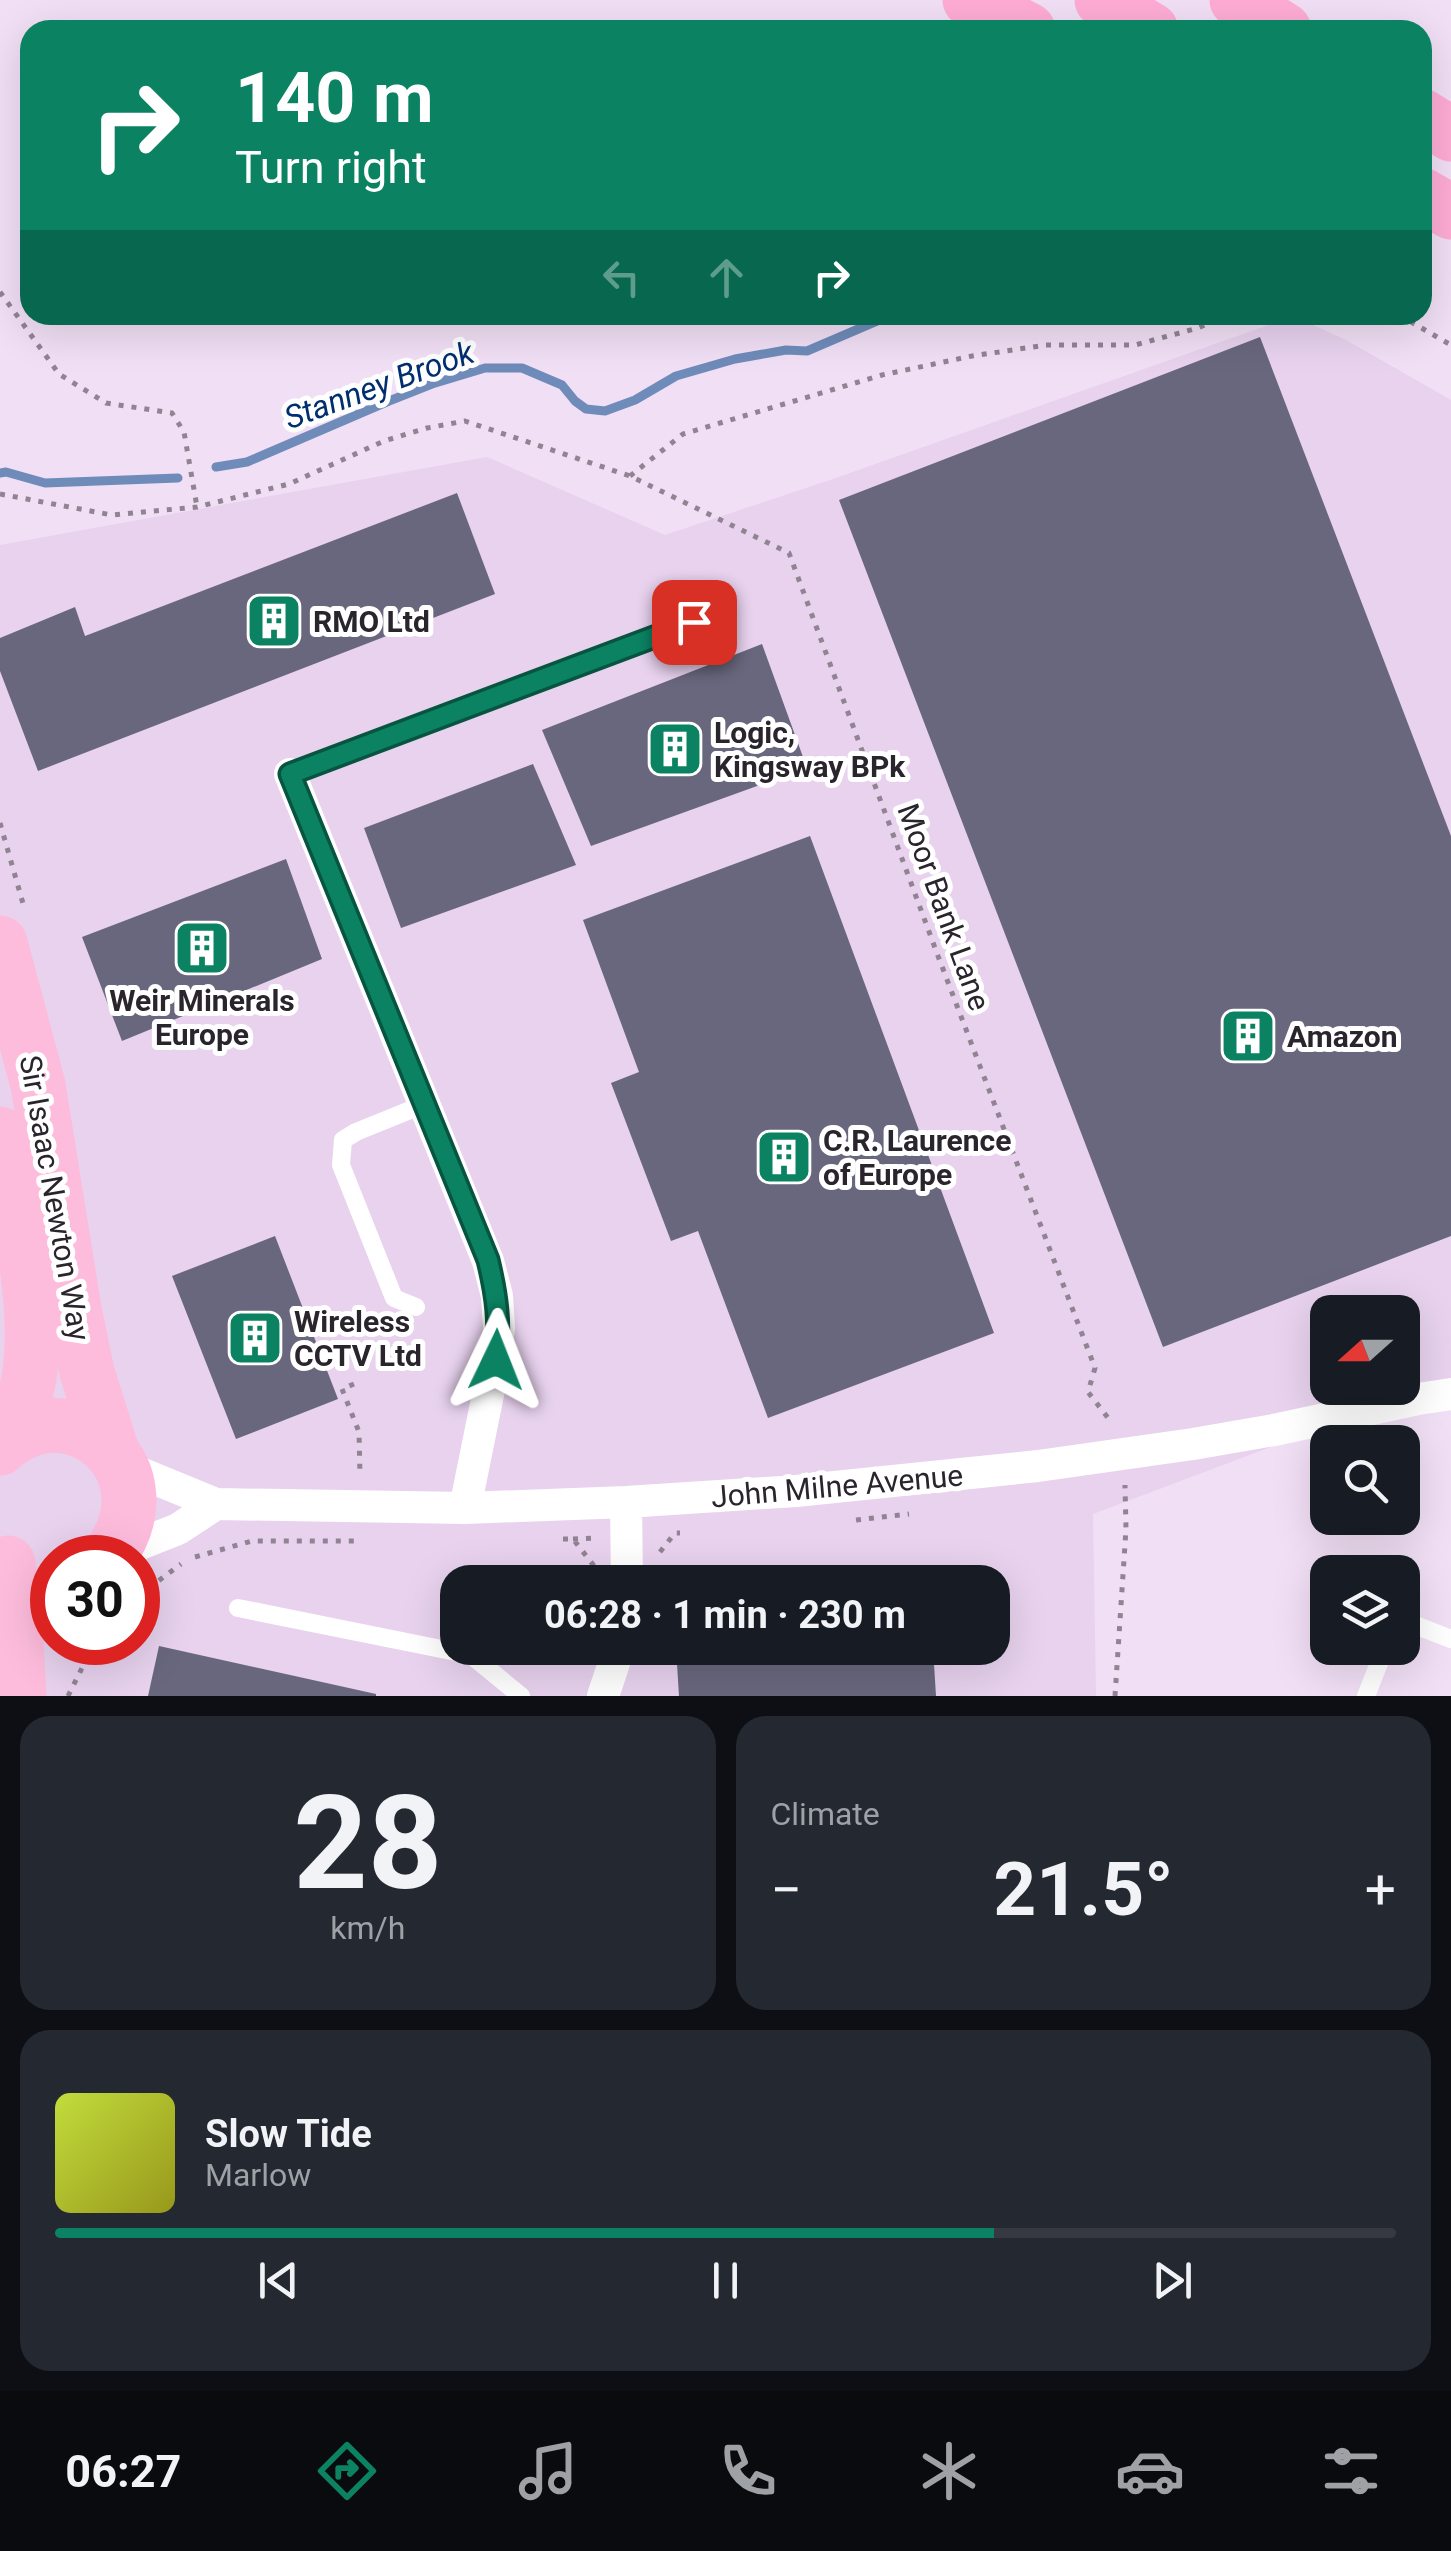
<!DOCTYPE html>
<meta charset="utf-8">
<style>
body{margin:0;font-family:Roboto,sans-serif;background:#242831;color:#f1f3f6;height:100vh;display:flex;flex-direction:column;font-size:38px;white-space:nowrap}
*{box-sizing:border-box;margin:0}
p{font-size:32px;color:#9ea1a6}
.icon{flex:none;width:55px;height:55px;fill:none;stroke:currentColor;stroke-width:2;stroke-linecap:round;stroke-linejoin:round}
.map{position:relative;height:1696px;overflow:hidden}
.sheet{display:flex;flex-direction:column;gap:20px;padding:20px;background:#0d0f14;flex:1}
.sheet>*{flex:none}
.hud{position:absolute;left:20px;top:20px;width:1412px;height:305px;border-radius:30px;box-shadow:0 10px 40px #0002;background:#0b8363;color:#fff;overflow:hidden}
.needle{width:65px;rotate:249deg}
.controls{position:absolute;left:1310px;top:1295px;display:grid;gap:20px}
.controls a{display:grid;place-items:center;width:110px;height:110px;border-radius:20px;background:#171b24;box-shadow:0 10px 40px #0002;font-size:50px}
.speed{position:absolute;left:30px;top:1535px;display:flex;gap:20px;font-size:50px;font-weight:700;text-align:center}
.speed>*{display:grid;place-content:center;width:130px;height:130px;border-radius:50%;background:#171b24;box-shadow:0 10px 40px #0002;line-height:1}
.speed .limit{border:15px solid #d22;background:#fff;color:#111}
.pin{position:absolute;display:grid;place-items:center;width:85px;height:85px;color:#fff;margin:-42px;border-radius:20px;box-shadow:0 5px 15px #0006}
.me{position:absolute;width:110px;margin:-55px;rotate:2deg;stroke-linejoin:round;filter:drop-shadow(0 0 8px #0008)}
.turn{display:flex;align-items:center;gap:35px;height:210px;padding:0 50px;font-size:45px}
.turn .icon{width:130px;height:130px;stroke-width:2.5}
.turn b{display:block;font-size:70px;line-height:85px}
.lanes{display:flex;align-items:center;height:95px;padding:0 50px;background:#0003;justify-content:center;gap:50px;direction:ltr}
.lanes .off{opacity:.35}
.big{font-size:75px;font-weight:700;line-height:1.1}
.sheet .widget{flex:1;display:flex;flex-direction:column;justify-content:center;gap:15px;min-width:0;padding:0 35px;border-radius:30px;background:#242831}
.sheet .dial{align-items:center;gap:0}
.dial b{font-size:130px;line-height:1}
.song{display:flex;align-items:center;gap:30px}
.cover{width:120px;height:120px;border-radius:15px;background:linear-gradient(135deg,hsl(70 70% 55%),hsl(60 70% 35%))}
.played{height:10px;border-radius:5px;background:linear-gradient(90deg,#0b8363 70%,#363941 70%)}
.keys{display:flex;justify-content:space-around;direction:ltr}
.heat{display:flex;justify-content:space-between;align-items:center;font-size:55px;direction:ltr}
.sheet .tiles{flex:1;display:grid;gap:20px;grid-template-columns:1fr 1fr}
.widget:last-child{grid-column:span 2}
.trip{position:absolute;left:440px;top:1565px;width:570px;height:100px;border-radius:30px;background:#171b24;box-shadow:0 10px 40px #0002;font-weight:700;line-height:100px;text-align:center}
.dock{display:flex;height:160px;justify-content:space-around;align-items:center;background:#090b0e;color:#9ea1a6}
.dock .icon{width:70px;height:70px}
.dock .current{color:#0b8363}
.dock b{font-size:45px;color:#f1f3f6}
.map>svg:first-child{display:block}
</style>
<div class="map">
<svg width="1451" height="1696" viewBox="0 0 1451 1696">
<rect width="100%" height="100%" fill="#f1dff5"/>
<path fill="#e8d2ee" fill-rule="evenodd" d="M1294 316 1346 340 1451 400V1379L1093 1514 1096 1696H0V545L487 457 665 535 833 479ZM1328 1312H1402V1388H1328ZM52 1558H138V1642H52ZM458 1582H992V1648H458Z"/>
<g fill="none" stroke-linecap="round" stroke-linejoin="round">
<path stroke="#6f8bb9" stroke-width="9" d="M216 467 247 462 389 401 432 384 485 368H522L562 385 575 401 586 409 605 411 635 400 676 376 735 359 786 350 807 351 891 315
M0 473 6 472 45 483 178 478"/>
</g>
<path fill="#69677d" d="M1260 337 1451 836V1236L1163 1347 839 500Z
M457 493 495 594 38 771 0 671V638L75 607 85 636Z
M762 644 807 768 591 846 542 730Z
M533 764 576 865 401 928 364 828Z
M810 836 994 1333 768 1418 698 1231 671 1241 611 1083 639 1072 583 920Z
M286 859 322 959 122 1041 82 937Z
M275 1236 338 1399 236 1439 172 1276Z
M159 1646 376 1694V1696H148Z
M676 1648H933L936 1696H679Z"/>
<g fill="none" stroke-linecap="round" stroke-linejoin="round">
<path stroke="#908493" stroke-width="5" stroke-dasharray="5 8" stroke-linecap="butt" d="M0 292 59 374 106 403 172 413 184 432 197 507
M1399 315 1451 345
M630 476 683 434 882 375 972 356 1046 345H1135L1198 328 1228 315
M0 494 112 515 197 507 289 484 384 441 427 428 465 421 630 476 789 553 938 956 1095 1368 1088 1392 1112 1423
M0 823 24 907
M354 1384 342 1389 359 1432 360 1475
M856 1520 909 1514
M563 1539H573L594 1566
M573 1539 595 1538
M660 1552 675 1533H680
M195 1557 252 1541H357
M138 1596 181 1564
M75 1642 92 1653
M68 1696 83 1666 100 1642
M1115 1696 1126 1529 1125 1485"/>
<path stroke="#fff" stroke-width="18" d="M290 774 695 622
M416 1307 394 1298 341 1165 343 1140 356 1132 425 1104
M238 1608 471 1655 521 1696
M1402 1620 1451 1639
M1366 1696 1385 1648"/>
<path stroke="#fff" stroke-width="32" d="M290 774 488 1261 497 1296 499 1328 495 1360 465 1508
M121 1465 216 1504 465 1508 626 1502 796 1491 1038 1466 1193 1444 1274 1430 1418 1399 1451 1394
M626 1502 627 1582
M108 1557 178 1529 216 1504
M603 1696 619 1648"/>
<path stroke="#febcdc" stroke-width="55" d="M0 943 38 1085 74 1309 87 1372 112 1452
M0 1134C17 1208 41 1302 29 1378 25 1401 14 1422 5 1443
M0 1448C73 1382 174 1473 107 1558
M8 1563 15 1625 19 1696"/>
<path stroke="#feacd4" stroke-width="55" d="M970 0 1028 30
M1102 0 1151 30
M1237 0 1284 30
M1422 116 1451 134
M1422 195 1451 212"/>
</g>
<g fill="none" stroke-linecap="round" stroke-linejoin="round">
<g stroke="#075540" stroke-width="25">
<path id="route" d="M496 1360C500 1323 497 1297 488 1260L290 774 694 622"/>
</g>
<use href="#route" stroke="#0b8363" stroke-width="18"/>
</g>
<defs>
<g id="building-square" transform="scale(2.875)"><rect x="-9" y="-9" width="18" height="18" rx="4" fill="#0b8363" stroke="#fff"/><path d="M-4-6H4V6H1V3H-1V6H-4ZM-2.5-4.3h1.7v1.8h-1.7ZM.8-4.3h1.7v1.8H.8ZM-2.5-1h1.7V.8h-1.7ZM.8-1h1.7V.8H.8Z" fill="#fff"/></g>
</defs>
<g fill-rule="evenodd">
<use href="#building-square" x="274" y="621"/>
<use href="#building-square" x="675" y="749"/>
<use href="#building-square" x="202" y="948"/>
<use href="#building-square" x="1248" y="1036"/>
<use href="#building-square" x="784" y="1157"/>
<use href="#building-square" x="255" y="1338"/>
</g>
<g text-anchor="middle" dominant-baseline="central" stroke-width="10" stroke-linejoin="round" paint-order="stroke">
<g font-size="30" font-weight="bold" fill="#2a242c" stroke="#fff" text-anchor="start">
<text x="313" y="621">RMO Ltd</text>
<text x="714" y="732">Logic,<tspan x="714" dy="34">Kingsway BPk</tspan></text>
<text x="202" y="1000" text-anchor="middle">Weir Minerals<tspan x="202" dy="34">Europe</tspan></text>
<text x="1287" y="1036">Amazon</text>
<text x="823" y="1140">C.R. Laurence<tspan x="823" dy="34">of Europe</tspan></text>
<text x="294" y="1321">Wireless<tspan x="294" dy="34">CCTV Ltd</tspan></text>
</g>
<g font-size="30" fill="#2a242c" stroke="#fff">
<text transform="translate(944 907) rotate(70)">Moor Bank Lane</text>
<text transform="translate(55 1198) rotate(80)">Sir Isaac Newton Way</text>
<text transform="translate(837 1486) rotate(-5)">John Milne Avenue</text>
</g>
<g font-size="32" font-style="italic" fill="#002e70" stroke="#fff">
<text transform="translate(379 385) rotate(-20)">Stanney Brook</text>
</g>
</g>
</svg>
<div class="controls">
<a><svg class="needle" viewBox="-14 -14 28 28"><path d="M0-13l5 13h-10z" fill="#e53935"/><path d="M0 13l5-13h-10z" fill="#9ea1a6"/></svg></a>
<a><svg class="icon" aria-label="search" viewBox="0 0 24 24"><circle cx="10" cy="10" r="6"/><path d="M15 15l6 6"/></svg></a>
<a><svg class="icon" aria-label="layers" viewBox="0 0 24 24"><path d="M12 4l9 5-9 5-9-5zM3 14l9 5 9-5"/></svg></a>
</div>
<div class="speed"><div class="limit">30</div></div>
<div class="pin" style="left:694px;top:622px;background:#d93025"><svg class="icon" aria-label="arrive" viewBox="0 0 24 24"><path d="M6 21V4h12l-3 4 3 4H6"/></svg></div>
<svg class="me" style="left:496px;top:1360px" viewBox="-20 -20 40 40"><path d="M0-17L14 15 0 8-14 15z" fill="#0b8363" stroke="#fff" stroke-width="4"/></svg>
<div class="trip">06:28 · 1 min · 230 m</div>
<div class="hud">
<div class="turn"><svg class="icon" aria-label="right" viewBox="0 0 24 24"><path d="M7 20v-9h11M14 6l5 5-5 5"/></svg><div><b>140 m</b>Turn right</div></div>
<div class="lanes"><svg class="icon off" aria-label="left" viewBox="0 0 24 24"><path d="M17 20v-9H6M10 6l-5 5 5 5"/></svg><svg class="icon off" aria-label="ahead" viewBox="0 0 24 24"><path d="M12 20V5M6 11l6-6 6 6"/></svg><svg class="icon" aria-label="right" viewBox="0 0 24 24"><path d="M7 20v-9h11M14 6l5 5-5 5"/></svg></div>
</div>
</div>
<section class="sheet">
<div class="tiles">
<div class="widget dial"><b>28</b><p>km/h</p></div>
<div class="widget"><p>Climate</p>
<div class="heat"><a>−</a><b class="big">21.5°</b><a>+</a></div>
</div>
<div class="widget">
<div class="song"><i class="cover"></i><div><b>Slow Tide</b><p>Marlow</p></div></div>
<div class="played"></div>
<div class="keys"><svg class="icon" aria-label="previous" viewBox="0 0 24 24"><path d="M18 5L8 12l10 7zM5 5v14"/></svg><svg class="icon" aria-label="pause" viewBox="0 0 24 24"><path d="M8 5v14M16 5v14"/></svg><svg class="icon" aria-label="next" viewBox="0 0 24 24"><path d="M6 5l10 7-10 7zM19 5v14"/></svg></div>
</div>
</div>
</section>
<nav class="dock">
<b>06:27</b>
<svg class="icon current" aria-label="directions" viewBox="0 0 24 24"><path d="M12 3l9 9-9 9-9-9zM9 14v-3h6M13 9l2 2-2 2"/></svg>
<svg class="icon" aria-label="music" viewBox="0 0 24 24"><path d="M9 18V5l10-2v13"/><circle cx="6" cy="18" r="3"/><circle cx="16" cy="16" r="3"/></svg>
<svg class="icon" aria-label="phone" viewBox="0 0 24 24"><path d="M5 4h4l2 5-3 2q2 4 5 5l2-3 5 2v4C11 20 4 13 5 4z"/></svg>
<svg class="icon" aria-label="climate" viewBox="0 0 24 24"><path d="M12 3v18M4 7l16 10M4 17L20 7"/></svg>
<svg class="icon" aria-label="car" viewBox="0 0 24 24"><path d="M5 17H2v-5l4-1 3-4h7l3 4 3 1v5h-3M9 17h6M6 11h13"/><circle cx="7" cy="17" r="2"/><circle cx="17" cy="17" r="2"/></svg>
<svg class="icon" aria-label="filters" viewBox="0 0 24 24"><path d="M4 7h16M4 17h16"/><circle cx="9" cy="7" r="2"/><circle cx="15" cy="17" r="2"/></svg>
</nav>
